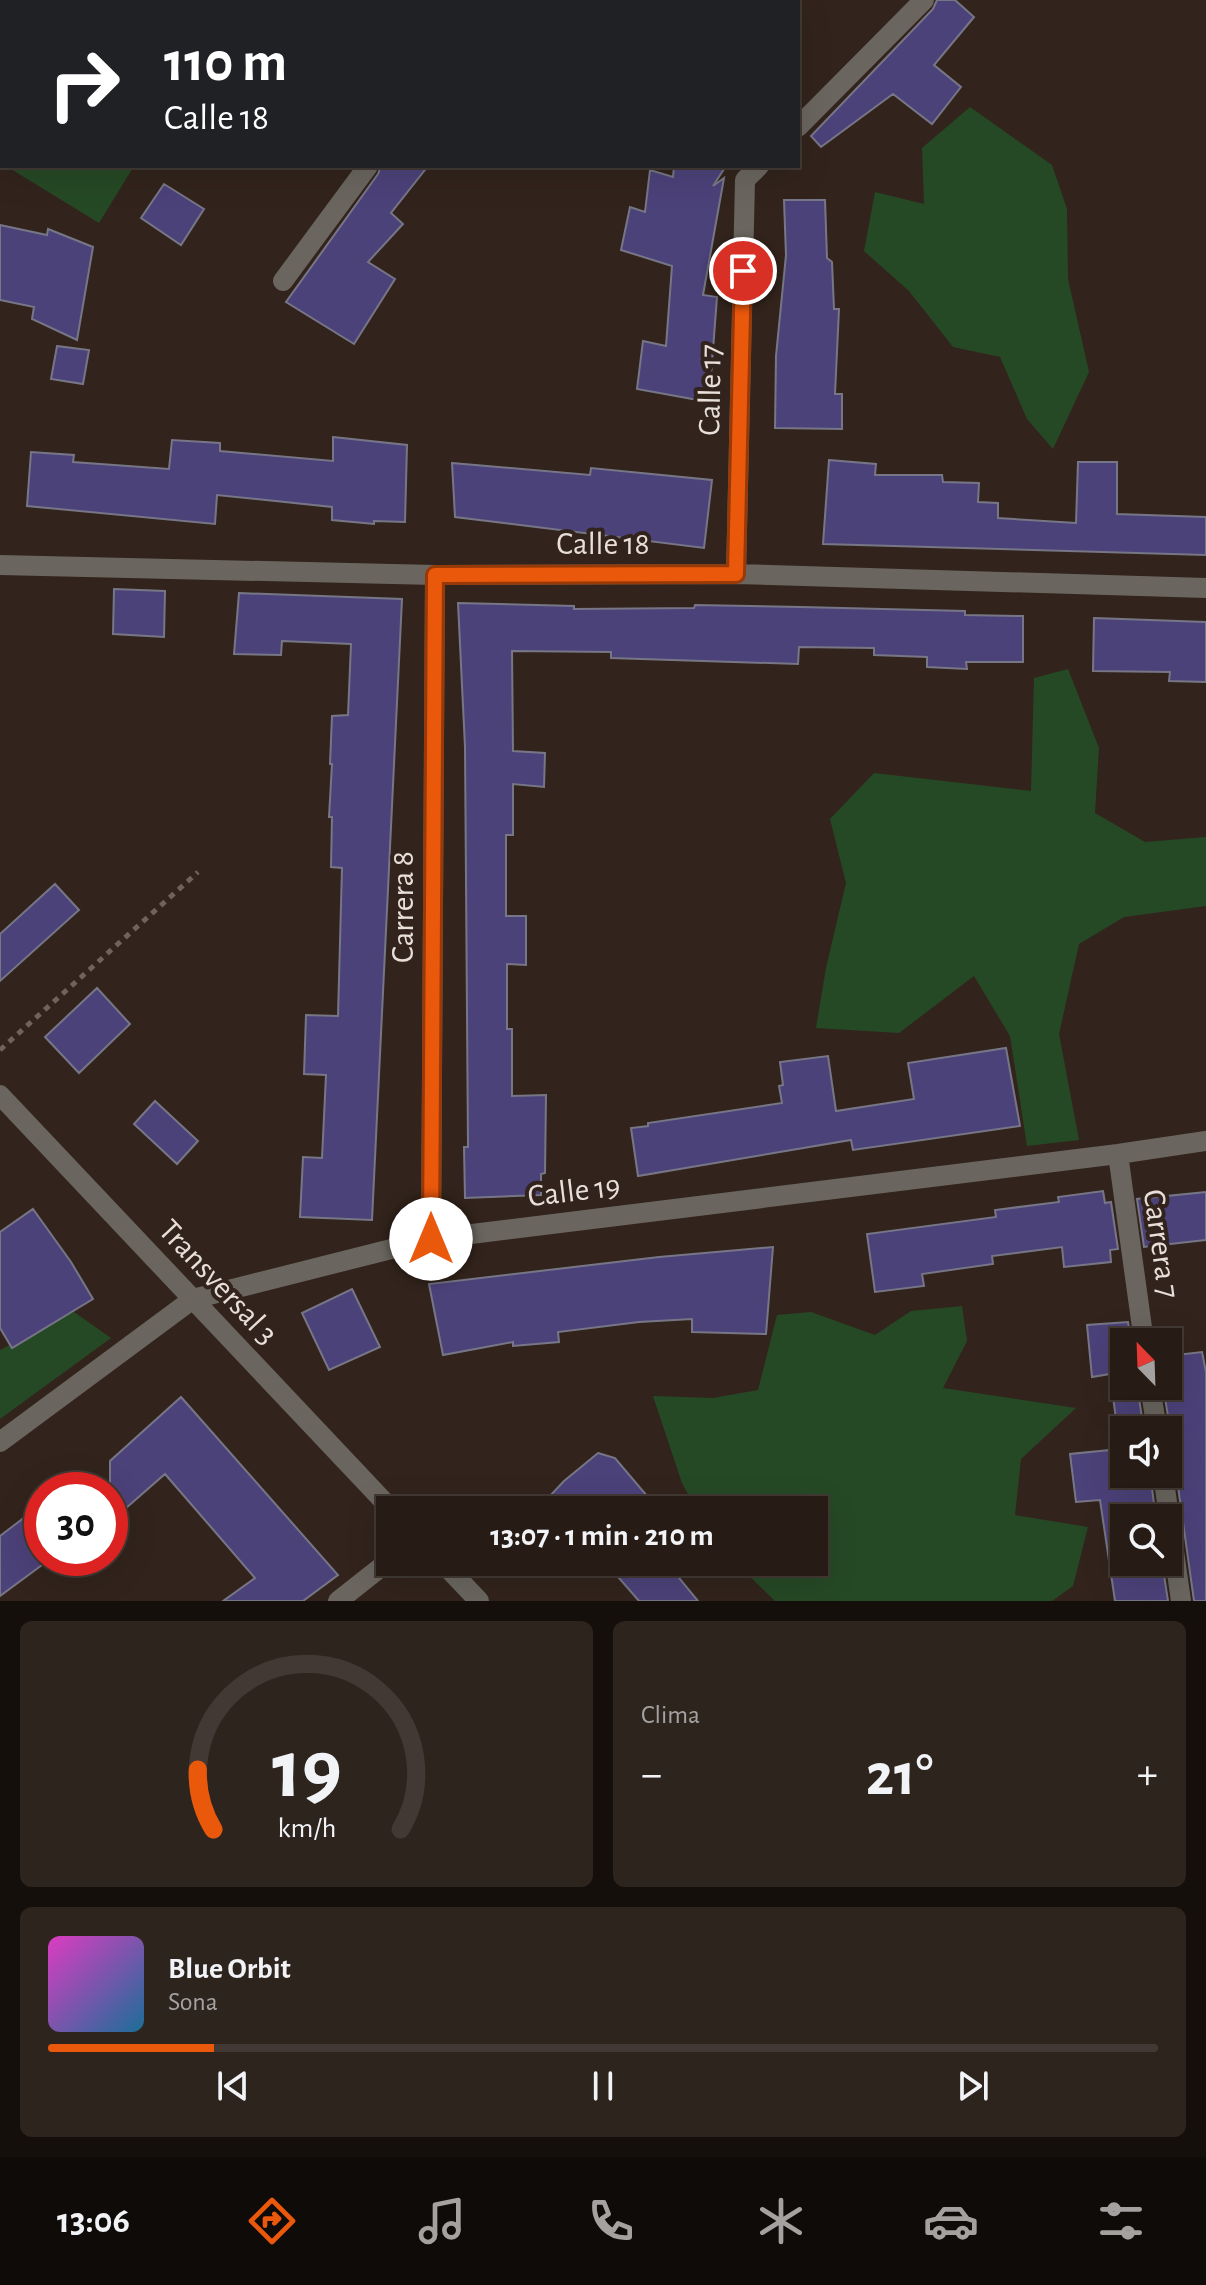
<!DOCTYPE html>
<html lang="es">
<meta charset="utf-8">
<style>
body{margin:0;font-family:"Alegreya Sans",sans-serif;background:#2e241e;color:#f1f3f6;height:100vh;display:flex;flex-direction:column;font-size:30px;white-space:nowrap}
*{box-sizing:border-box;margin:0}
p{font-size:26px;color:#a4a1a0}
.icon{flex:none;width:44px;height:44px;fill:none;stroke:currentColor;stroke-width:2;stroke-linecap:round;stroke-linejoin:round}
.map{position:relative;height:1601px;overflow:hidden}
.panel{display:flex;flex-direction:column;gap:20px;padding:20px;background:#150f0c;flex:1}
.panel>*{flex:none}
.hud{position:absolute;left:0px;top:0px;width:800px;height:168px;box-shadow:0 8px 32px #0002,0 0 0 2px #423934;background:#202124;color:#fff;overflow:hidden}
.needle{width:52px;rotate:337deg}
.fabs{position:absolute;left:1110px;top:1328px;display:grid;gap:16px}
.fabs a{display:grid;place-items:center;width:72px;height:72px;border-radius:0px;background:#261b15;box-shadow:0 8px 32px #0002,0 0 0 2px #423934;font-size:40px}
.speed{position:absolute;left:24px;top:1472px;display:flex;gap:16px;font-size:40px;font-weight:700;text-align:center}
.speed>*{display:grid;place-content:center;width:104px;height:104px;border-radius:50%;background:#261b15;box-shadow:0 8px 32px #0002,0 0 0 2px #423934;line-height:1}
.speed .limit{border:12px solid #d22;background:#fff;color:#111}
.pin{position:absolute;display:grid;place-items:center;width:68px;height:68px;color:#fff;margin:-34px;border:4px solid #fff;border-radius:50%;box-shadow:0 2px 8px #0007}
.me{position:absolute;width:88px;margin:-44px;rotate:0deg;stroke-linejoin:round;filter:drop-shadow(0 0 6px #0008)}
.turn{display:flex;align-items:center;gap:28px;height:168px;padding:0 32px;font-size:36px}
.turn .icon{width:104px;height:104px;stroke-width:2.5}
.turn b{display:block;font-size:56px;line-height:68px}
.big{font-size:60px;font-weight:700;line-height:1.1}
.panel .card{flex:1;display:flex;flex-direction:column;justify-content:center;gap:12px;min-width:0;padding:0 28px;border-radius:12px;background:#2e241e}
.panel .dial{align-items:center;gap:0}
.dial svg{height:208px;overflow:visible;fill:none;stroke:#423934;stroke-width:7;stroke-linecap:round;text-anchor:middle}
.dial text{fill:#f1f3f6;stroke:none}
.song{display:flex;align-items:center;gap:24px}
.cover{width:96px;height:96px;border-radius:12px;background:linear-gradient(135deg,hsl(310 70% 55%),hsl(200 70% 35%))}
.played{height:8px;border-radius:4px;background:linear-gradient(90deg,#ea580c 15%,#423934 15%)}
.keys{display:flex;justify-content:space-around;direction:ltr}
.heat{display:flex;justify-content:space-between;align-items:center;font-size:44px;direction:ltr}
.panel .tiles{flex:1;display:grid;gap:20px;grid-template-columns:1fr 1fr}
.card:last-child{grid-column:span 2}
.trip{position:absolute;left:376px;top:1496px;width:452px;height:80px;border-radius:0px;background:#261b15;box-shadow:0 8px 32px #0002,0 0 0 2px #423934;font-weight:700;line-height:80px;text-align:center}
.menu{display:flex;height:128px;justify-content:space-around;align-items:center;background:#0f0b08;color:#a4a1a0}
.menu .icon{width:56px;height:56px}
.menu .on{color:#ea580c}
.menu b{font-size:36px;color:#f1f3f6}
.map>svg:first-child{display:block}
</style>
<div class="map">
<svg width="1206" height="1601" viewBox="0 0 1206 1601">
<rect width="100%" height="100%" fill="#32241c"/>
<path fill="#264925" d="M0 0H238L2 2V163Z
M970 107 1052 165 1067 209 1068 279 1089 372 1053 449 1027 419 1000 357 953 347 909 291 864 251 875 192 924 204 922 148Z
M6 166H134L99 223Z
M1068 669 1099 748 1095 813 1145 842 1206 837V906L1124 917 1079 944 1059 1034 1079 1140 1027 1146 1010 1036 974 976 899 1033 816 1028 826 968 846 883 830 819 874 773 1031 791 1034 678Z
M962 1306 967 1341 943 1388 1076 1408 1021 1459 1015 1515 1088 1527 1073 1586 1052 1601H775L735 1562H814V1510H697L682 1483 653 1396 713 1398 758 1390 777 1315 811 1312 875 1335 911 1311Z
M74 1312 111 1338 0 1419V1350Z"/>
<path fill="#4c427a" stroke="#777686" stroke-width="2" d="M937 0H955L974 17 934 65 961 87 932 124 893 94 821 147 811 136 933 9Z
M381 166H428L391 213 403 224 368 262 395 279 354 344 286 302 378 174Z
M674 166H726L713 186 724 178 703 295 717 297 709 402 637 389 643 341 666 346 672 266 621 250 630 207 645 212 650 170 673 177Z
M164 184 204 209 181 245 141 218Z
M784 200H825L827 258 832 262 834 309H839L835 394H842V429L775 428 776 356 786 255Z
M0 225 47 235 48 229 93 247 77 340 32 319 34 307 0 300Z
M57 346 89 350 83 384 51 379Z
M333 437 407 445 405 522 374 521V524L332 520V507L217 495 215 524 27 506 31 452 74 455 73 462 169 469 172 440 220 443V451L333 461Z
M829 460 876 464 875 475H942L943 482 979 483 978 502 998 503V518L1076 523 1078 462H1117V514L1206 517V555L823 544Z
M452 463 590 475 591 468 712 480 704 548 455 517Z
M114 589 165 591 164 637 113 634Z
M239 593 402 599 372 1220 300 1217 303 1157 322 1158 326 1075 304 1074 306 1015 338 1016 342 868 331 867 332 817H329L332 764H330L332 716 348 715 351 644 282 641 281 655 234 654Z
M458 603 574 606V609L694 608 695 605 801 607 965 611V615L1023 616V662H966L967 669 927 667V657L874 655V648L799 647 798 664 611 658V652L512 651 513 751 545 753 544 787 513 784V835H506V916H526V965L507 964V1029H512V1096L546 1095 545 1173 541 1174V1195L465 1198 464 1147H468L465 747Z
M1094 618 1206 622V682L1169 681 1170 672 1093 671Z
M55 884 79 910 0 981V934Z
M97 988 130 1024 79 1073 45 1037Z
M1006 1048 1020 1126 853 1150 851 1140 638 1176 631 1128 648 1126V1123L782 1103 779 1086 783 1085 780 1062 828 1056 836 1111 914 1099 908 1063Z
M155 1101 198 1141 177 1164 134 1124Z
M1103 1191 1105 1203 1111 1202 1118 1249 1110 1250 1111 1262 1064 1267 1062 1247 992 1256 993 1264 922 1274 924 1286 875 1292 867 1234 996 1217 995 1210 1059 1202 1058 1197Z
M1206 1192V1240L1144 1247 1137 1199Z
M33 1209 71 1262 93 1299 12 1348 0 1328V1232Z
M773 1247 766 1334 692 1332V1319L639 1322 558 1332 559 1342 513 1346V1342L443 1355 429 1284 659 1257Z
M352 1289 380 1347 329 1370 302 1313Z
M1128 1322 1131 1342H1124V1386H1137L1144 1430H1124V1474H1150L1156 1518H1124V1562H1162L1168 1601H1115L1100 1500 1076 1502 1070 1454 1120 1449 1110 1374 1092 1377 1087 1325Z
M1202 1352 1206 1372V1601H1194L1176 1472 1168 1462 1170 1428 1163 1386H1168V1356Z
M181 1397 338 1575 303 1601H223L255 1578 165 1474 110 1522V1461Z
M598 1453 615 1458 659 1510H559L548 1498 564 1481Z
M42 1504V1565L0 1596V1536Z
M605 1562H666L698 1601H639Z"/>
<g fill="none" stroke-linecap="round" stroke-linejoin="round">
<path stroke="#70635c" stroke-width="5" stroke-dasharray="6 6" stroke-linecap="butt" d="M0 1050 198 872"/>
<path stroke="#6a665f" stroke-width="20" d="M488 2 490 0
M798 127 924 0
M283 281 368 166
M0 565 435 575 736 574 1206 588
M736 574 745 180 759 166
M0 1095 392 1510
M1118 1154 1144 1342
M431 1239 435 575
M1150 1386 1157 1430
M0 1442 193 1299 431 1239 1118 1154 1206 1141
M1163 1474 1181 1601
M442 1562 479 1601
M338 1601 390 1560"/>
</g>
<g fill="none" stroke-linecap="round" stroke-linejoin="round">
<g stroke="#983908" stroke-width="20">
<path id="route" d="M431 1239 435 575 736 574 743 271"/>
</g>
<use href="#route" stroke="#ea580c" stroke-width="14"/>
</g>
<g text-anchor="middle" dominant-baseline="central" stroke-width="8" stroke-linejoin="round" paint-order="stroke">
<g font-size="32" fill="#e9dfda" stroke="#32241c">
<text transform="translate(710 390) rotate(-89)">Calle 17</text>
<text x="603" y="544">Calle 18</text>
<text transform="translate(403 907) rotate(-90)">Carrera 8</text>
<text transform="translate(574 1191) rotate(-7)">Calle 19</text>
<text transform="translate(1161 1244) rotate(82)">Carrera 7</text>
<text transform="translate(218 1282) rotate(47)">Transversal 3</text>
</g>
</g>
</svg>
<div class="fabs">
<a><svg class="needle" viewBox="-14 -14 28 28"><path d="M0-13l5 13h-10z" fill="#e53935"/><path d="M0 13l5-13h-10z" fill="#a4a1a0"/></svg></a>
<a><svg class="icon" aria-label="sound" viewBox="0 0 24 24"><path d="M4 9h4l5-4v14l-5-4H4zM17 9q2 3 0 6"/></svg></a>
<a><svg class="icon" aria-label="search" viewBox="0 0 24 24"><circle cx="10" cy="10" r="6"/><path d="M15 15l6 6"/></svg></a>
</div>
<div class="speed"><div class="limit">30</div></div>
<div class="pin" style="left:743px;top:271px;background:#d93025"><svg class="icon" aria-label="arrive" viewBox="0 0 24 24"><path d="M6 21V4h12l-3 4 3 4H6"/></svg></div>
<svg class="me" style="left:431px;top:1239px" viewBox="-20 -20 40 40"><circle r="19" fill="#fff"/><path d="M0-13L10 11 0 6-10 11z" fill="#ea580c"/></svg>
<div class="trip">13:07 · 1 min · 210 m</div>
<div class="hud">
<div class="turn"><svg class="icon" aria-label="right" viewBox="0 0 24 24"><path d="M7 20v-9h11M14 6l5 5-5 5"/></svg><div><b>110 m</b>Calle 18</div></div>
</div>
</div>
<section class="panel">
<div class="tiles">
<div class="card dial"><svg viewBox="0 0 100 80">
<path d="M14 69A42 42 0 1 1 86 69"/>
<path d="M14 69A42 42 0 0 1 8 46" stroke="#ea580c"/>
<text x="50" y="56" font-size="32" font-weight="700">19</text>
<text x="50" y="72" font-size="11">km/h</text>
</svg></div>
<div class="card"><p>Clima</p>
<div class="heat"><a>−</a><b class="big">21°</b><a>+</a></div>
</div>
<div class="card">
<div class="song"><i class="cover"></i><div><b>Blue Orbit</b><p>Sona</p></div></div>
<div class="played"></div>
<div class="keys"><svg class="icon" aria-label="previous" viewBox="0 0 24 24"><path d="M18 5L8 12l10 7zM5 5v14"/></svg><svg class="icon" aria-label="pause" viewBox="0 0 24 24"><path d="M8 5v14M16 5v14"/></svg><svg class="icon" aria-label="next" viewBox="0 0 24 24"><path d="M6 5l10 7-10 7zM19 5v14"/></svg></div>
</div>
</div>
</section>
<nav class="menu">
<b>13:06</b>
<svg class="icon on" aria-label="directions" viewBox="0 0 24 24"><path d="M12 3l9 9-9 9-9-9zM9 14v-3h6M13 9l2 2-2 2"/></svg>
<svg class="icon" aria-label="music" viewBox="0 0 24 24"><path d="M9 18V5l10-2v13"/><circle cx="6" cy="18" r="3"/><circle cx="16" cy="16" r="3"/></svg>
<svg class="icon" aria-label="phone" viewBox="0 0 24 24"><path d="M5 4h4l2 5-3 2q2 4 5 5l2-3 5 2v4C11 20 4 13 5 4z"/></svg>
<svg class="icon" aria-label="climate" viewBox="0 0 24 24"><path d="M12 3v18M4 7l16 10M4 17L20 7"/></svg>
<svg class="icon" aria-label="car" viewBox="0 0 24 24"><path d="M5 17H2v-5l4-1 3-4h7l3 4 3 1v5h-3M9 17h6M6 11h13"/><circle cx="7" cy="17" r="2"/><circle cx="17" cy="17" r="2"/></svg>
<svg class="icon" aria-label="filters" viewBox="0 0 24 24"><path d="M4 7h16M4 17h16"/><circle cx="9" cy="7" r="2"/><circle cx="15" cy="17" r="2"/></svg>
</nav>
